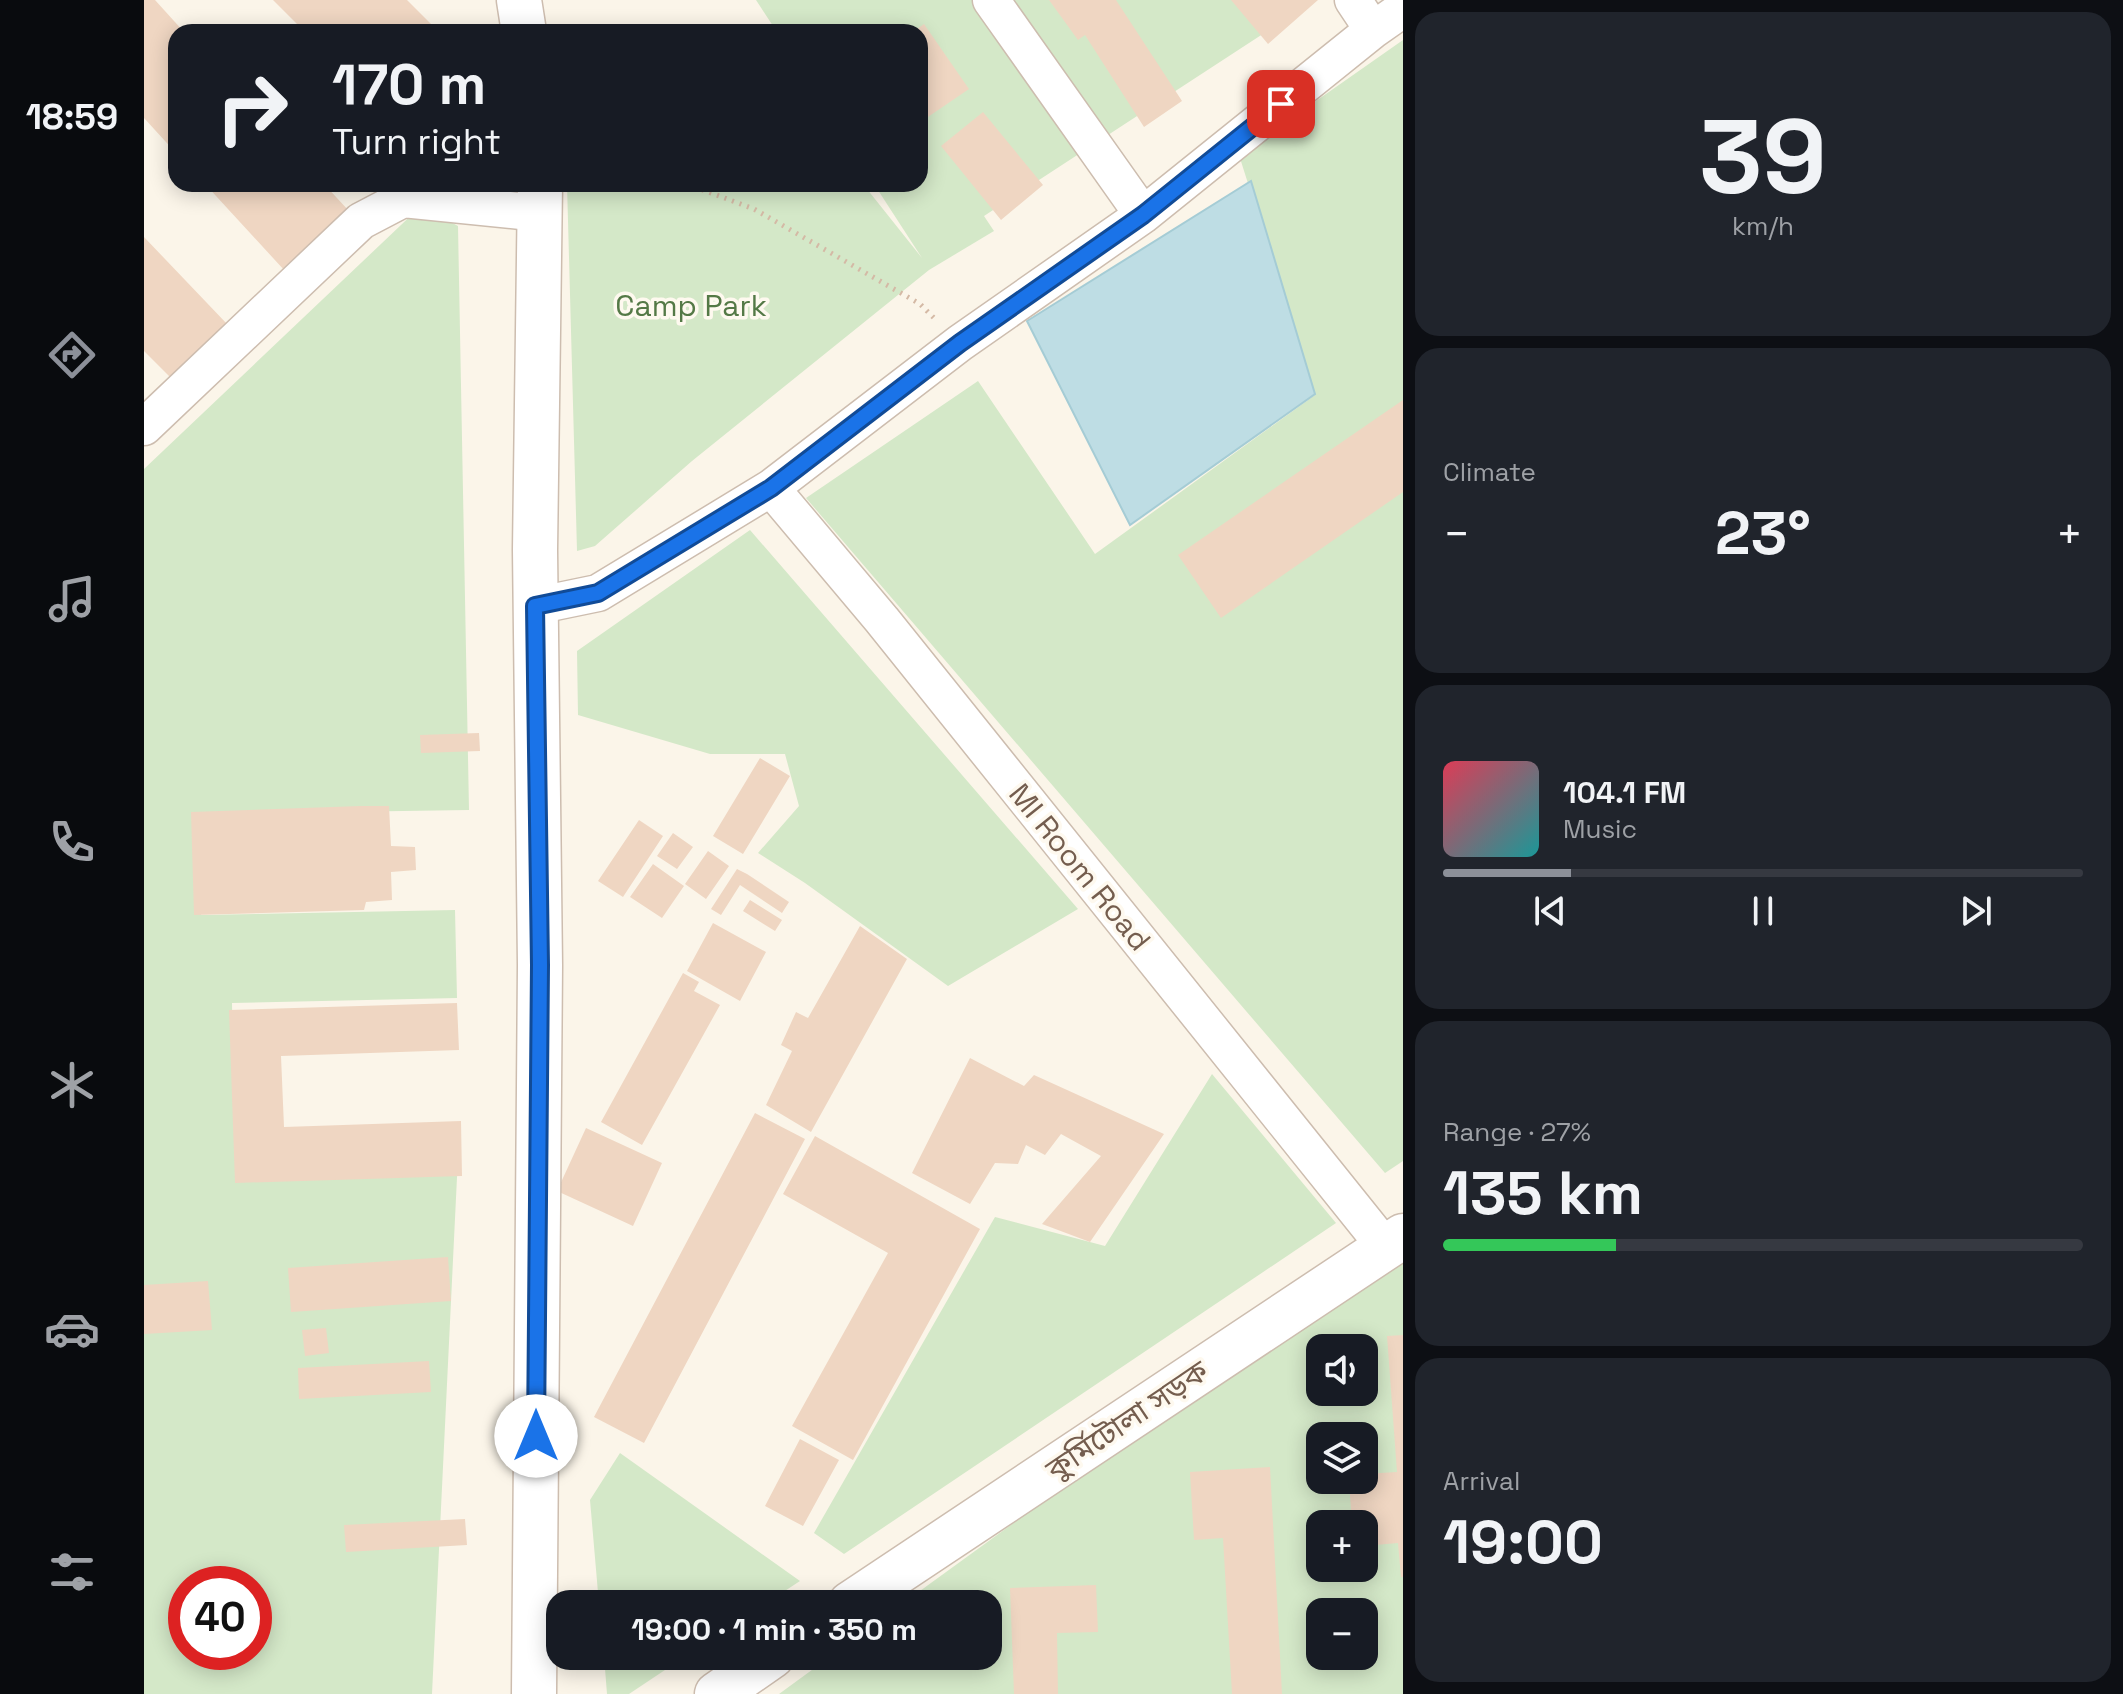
<!DOCTYPE html>
<meta charset="utf-8">
<style>
body{margin:0;font-family:"Space Grotesk","Noto Sans Bengali",sans-serif;background:#20242c;color:#f1f3f6;height:100vh;display:flex;flex-direction:column;font-size:30px;white-space:nowrap}
*{box-sizing:border-box;margin:0}
p{font-size:26px;color:#9ea1a6}
.icon{flex:none;width:44px;height:44px;fill:none;stroke:currentColor;stroke-width:2;stroke-linecap:round;stroke-linejoin:round}
.map{position:relative;flex:1;overflow:hidden}
.sheet{display:flex;flex-direction:column;gap:12px;padding:12px;background:#0d0f14;width:720px}
.sheet>*{flex:none}
.banner{position:absolute;left:24px;top:24px;width:760px;height:168px;border-radius:24px;box-shadow:0 4px 20px #0003;background:#171b24;color:#f1f3f6;overflow:hidden}
.buttons{position:absolute;left:1162px;top:1334px;display:grid;gap:16px}
.buttons a{display:grid;place-items:center;width:72px;height:72px;border-radius:16px;background:#171b24;box-shadow:0 4px 20px #0003;font-size:40px}
.speed{position:absolute;left:24px;top:1566px;display:flex;gap:16px;font-size:40px;font-weight:700;text-align:center}
.speed>*{display:grid;place-content:center;width:104px;height:104px;border-radius:50%;background:#171b24;box-shadow:0 4px 20px #0003;line-height:1}
.speed .limit{border:12px solid #d22;background:#fff;color:#111}
.pin{position:absolute;display:grid;place-items:center;width:68px;height:68px;color:#fff;margin:-34px;border-radius:16px;box-shadow:0 4px 12px #0006}
.me{position:absolute;width:88px;margin:-44px;rotate:0deg;stroke-linejoin:round;filter:drop-shadow(0 0 6px #0008)}
.turn{display:flex;align-items:center;gap:28px;height:168px;padding:0 32px;font-size:36px}
.turn .icon{width:104px;height:104px;stroke-width:2.5}
.turn b{display:block;font-size:56px;line-height:68px}
.big{font-size:60px;font-weight:700;line-height:1.1}
.sheet .widget{flex:1;display:flex;flex-direction:column;justify-content:center;gap:12px;min-width:0;padding:0 28px;border-radius:24px;background:#20242c}
.sheet .dial{align-items:center;gap:0}
.dial b{font-size:104px;line-height:1}
.song{display:flex;align-items:center;gap:24px}
.cover{width:96px;height:96px;border-radius:12px;background:linear-gradient(135deg,hsl(350 70% 55%),hsl(180 70% 35%))}
.played{height:8px;border-radius:4px;background:linear-gradient(90deg,#8c9099 20%,#363941 20%)}
.keys{display:flex;justify-content:space-around;direction:ltr}
.heat{display:flex;justify-content:space-between;align-items:center;font-size:44px;direction:ltr}
.charge{height:12px;border-radius:6px;background:linear-gradient(90deg,#34c759 27%,#363941 0)}
.trip{position:absolute;left:402px;top:1590px;width:456px;height:80px;border-radius:24px;background:#171b24;box-shadow:0 4px 20px #0003;font-weight:700;line-height:80px;text-align:center}
main{display:flex;flex:1;min-height:0}
.tabs{display:flex;flex-direction:column;width:144px;justify-content:space-around;align-items:center;background:#090b0e;color:#9ea1a6}
.tabs .icon{width:56px;height:56px}
.tabs .selected{color:#8c9099}
.tabs b{font-size:36px;color:#f1f3f6}
.map>svg:first-child{display:block}
</style>
<main>
<nav class="tabs">
<b>18:59</b>
<svg class="icon selected" aria-label="directions" viewBox="0 0 24 24"><path d="M12 3l9 9-9 9-9-9zM9 14v-3h6M13 9l2 2-2 2"/></svg>
<svg class="icon" aria-label="music" viewBox="0 0 24 24"><path d="M9 18V5l10-2v13"/><circle cx="6" cy="18" r="3"/><circle cx="16" cy="16" r="3"/></svg>
<svg class="icon" aria-label="phone" viewBox="0 0 24 24"><path d="M5 4h4l2 5-3 2q2 4 5 5l2-3 5 2v4C11 20 4 13 5 4z"/></svg>
<svg class="icon" aria-label="climate" viewBox="0 0 24 24"><path d="M12 3v18M4 7l16 10M4 17L20 7"/></svg>
<svg class="icon" aria-label="car" viewBox="0 0 24 24"><path d="M5 17H2v-5l4-1 3-4h7l3 4 3 1v5h-3M9 17h6M6 11h13"/><circle cx="7" cy="17" r="2"/><circle cx="17" cy="17" r="2"/></svg>
<svg class="icon" aria-label="filters" viewBox="0 0 24 24"><path d="M4 7h16M4 17h16"/><circle cx="9" cy="7" r="2"/><circle cx="15" cy="17" r="2"/></svg>
</nav>
<div class="map">
<svg width="1259" height="1694" viewBox="0 0 1259 1694">
<rect width="100%" height="100%" fill="#fbf5e9"/>
<path fill="#d4e8c8" fill-rule="evenodd" d="M612 0H1171L840 216 850 231 785 270 548 461 451 546 433 551 423 184H719L778 258 730 184H776V32H633Z
M1259 40V1161L1241 1173 662 498 834 381 951 554 1171 395 1095 155Z
M277 206 314 226 325 810 56 814 57 915 311 910 313 998 88 1003 90 1125 315 1136 288 1694H0V469ZM42 1584H110V1652H42Z
M606 530 934 909 804 986 661 883 614 853 655 806 641 754H566L434 715 433 651Z
M1068 1074 1192 1223 700 1554 670 1533 851 1217 961 1246Z
M1259 1263V1694H635L687 1656H844V1604H758L977 1445ZM1176 1348H1220V1392H1176ZM1176 1436H1220V1480H1176ZM1176 1524H1220V1568H1176ZM1176 1612H1220V1656H1176Z
M476 1453 656 1581 621 1604H455L446 1500Z
M460 1656H542L485 1694H463Z"/>
<path fill="#bedde4" stroke="#a5ccd5" stroke-width="2" d="M1107 181 1171 394 986 525 883 321Z"/>
<path fill="#efd6c2" d="M0 0H11L40 32H32V153L0 118Z
M129 0H263L295 32H161Z
M905 0H972L1038 101 1000 127 941 35 934 40Z
M1087 0H1174L1124 44Z
M780 24 825 89 778 121 776 118V32H769Z
M839 112 899 185 857 220 797 146Z
M61 184H180L205 211 141 271Z
M0 237 84 325 28 379 0 351Z
M1259 400V492L1077 618 1034 555Z
M335 733 336 751 277 753 276 735Z
M616 758 646 776 599 854 569 836Z
M217 806H245L247 846 271 847 272 870 247 872 248 900 222 902 220 910 50 915 47 812Z
M495 820 519 836 479 897 454 881Z
M529 833 549 847 533 869 513 856Z
M564 851 585 866 562 899 541 884Z
M509 864 540 886 518 918 486 897Z
M593 869 603 874 645 902 638 913 596 885 577 915 567 909Z
M606 900 638 920 631 931 599 911Z
M569 923 622 952 596 1001 543 971Z
M716 926 763 959 667 1132 622 1105 648 1051 637 1045 652 1012 664 1018Z
M539 973 555 982 550 991 576 1005 498 1145 457 1122Z
M313 1003 315 1050 137 1056 140 1127 317 1121 318 1176 91 1183 85 1010Z
M826 1058 880 1086 890 1075 1020 1134 946 1242 898 1224 957 1156 917 1134 901 1155 882 1145 874 1164 851 1163 826 1204 768 1173Z
M611 1113 661 1139 500 1443 450 1417Z
M442 1128 518 1163 489 1226 413 1191Z
M671 1136 836 1229 709 1460 648 1426 744 1253 639 1194Z
M304 1257 307 1301 147 1312 144 1268Z
M64 1281 68 1330 0 1334V1285Z
M182 1328 185 1353 161 1356 158 1330Z
M1259 1335V1577H1257L1254 1543 1220 1546V1524H1208L1205 1480H1220V1474L1253 1472 1243 1336Z
M285 1361 287 1392 155 1399 154 1368Z
M656 1439 695 1460 659 1526 621 1506Z
M1126 1467 1138 1694H1088L1079 1538 1050 1540 1046 1472Z
M321 1519 323 1545 202 1552 200 1525Z
M952 1585 954 1632 913 1633 914 1694H870L866 1588Z"/>
<g fill="none" stroke-linecap="round" stroke-linejoin="round">
<g stroke="#cdbdaf" stroke-width="39">
<path id="minor" d="M847 0 999 215
M1209 0 1229 30
M0 427 217 221 259 199 396 213
M627 488 738 620 1242 1248
M391 606 454 593 627 488 816 343 999 215 1229 30 1259 9"/>
</g>
<g stroke="#cdbdaf" stroke-width="47">
<path id="tertiary" d="M375 0 380 32
M706 1604 1259 1236
M390 1694 396 965 391 550 396 184
M573 1694 628 1656"/>
</g>
<path stroke="#d4b9a5" stroke-width="5" stroke-dasharray="2 6" stroke-linecap="butt" d="M543 184 610 209 776 304 792 320"/>
<use href="#minor" stroke="#fff" stroke-width="36"/>
<use href="#tertiary" stroke="#fff" stroke-width="44"/>
</g>
<g fill="none" stroke-linecap="round" stroke-linejoin="round">
<g stroke="#114b97" stroke-width="20">
<path id="route" d="M392 1436 396 965 391 606 454 593 627 488 816 343 999 215 1137 104"/>
</g>
<use href="#route" stroke="#1a73e8" stroke-width="14"/>
</g>
<g text-anchor="middle" dominant-baseline="central" stroke-width="7" stroke-linejoin="round" paint-order="stroke">
<g font-size="30" fill="#547946" stroke="#fef9ef">
<text x="547" y="305">Camp Park</text>
</g>
<g font-size="30" fill="#745d4e" stroke="#fef9ef">
<text transform="translate(936 867) rotate(51)">MI Room Road</text>
<text transform="translate(983 1420) rotate(-34)">কুর্মিটোলা সড়ক</text>
</g>
</g>
</svg>
<div class="buttons">
<a><svg class="icon" aria-label="sound" viewBox="0 0 24 24"><path d="M4 9h4l5-4v14l-5-4H4zM17 9q2 3 0 6"/></svg></a>
<a><svg class="icon" aria-label="layers" viewBox="0 0 24 24"><path d="M12 4l9 5-9 5-9-5zM3 14l9 5 9-5"/></svg></a>
<a>+</a>
<a>−</a>
</div>
<div class="speed"><div class="limit">40</div></div>
<div class="pin" style="left:1137px;top:104px;background:#d93025"><svg class="icon" aria-label="arrive" viewBox="0 0 24 24"><path d="M6 21V4h12l-3 4 3 4H6"/></svg></div>
<svg class="me" style="left:392px;top:1436px" viewBox="-20 -20 40 40"><circle r="19" fill="#fff"/><path d="M0-13L10 11 0 6-10 11z" fill="#1a73e8"/></svg>
<div class="trip">19:00 · 1 min · 350 m</div>
<div class="banner">
<div class="turn"><svg class="icon" aria-label="right" viewBox="0 0 24 24"><path d="M7 20v-9h11M14 6l5 5-5 5"/></svg><div><b>170 m</b>Turn right</div></div>
</div>
</div>
<section class="sheet">
<div class="widget dial"><b>39</b><p>km/h</p></div>
<div class="widget"><p>Climate</p>
<div class="heat"><a>−</a><b class="big">23°</b><a>+</a></div>
</div>
<div class="widget">
<div class="song"><i class="cover"></i><div><b>104.1 FM</b><p>Music</p></div></div>
<div class="played"></div>
<div class="keys"><svg class="icon" aria-label="previous" viewBox="0 0 24 24"><path d="M18 5L8 12l10 7zM5 5v14"/></svg><svg class="icon" aria-label="pause" viewBox="0 0 24 24"><path d="M8 5v14M16 5v14"/></svg><svg class="icon" aria-label="next" viewBox="0 0 24 24"><path d="M6 5l10 7-10 7zM19 5v14"/></svg></div>
</div>
<div class="widget"><p>Range · 27%</p><b class="big">135 km</b><div class="charge"></div></div>
<div class="widget"><p>Arrival</p><b class="big">19:00</b></div>
</section>
</main>
